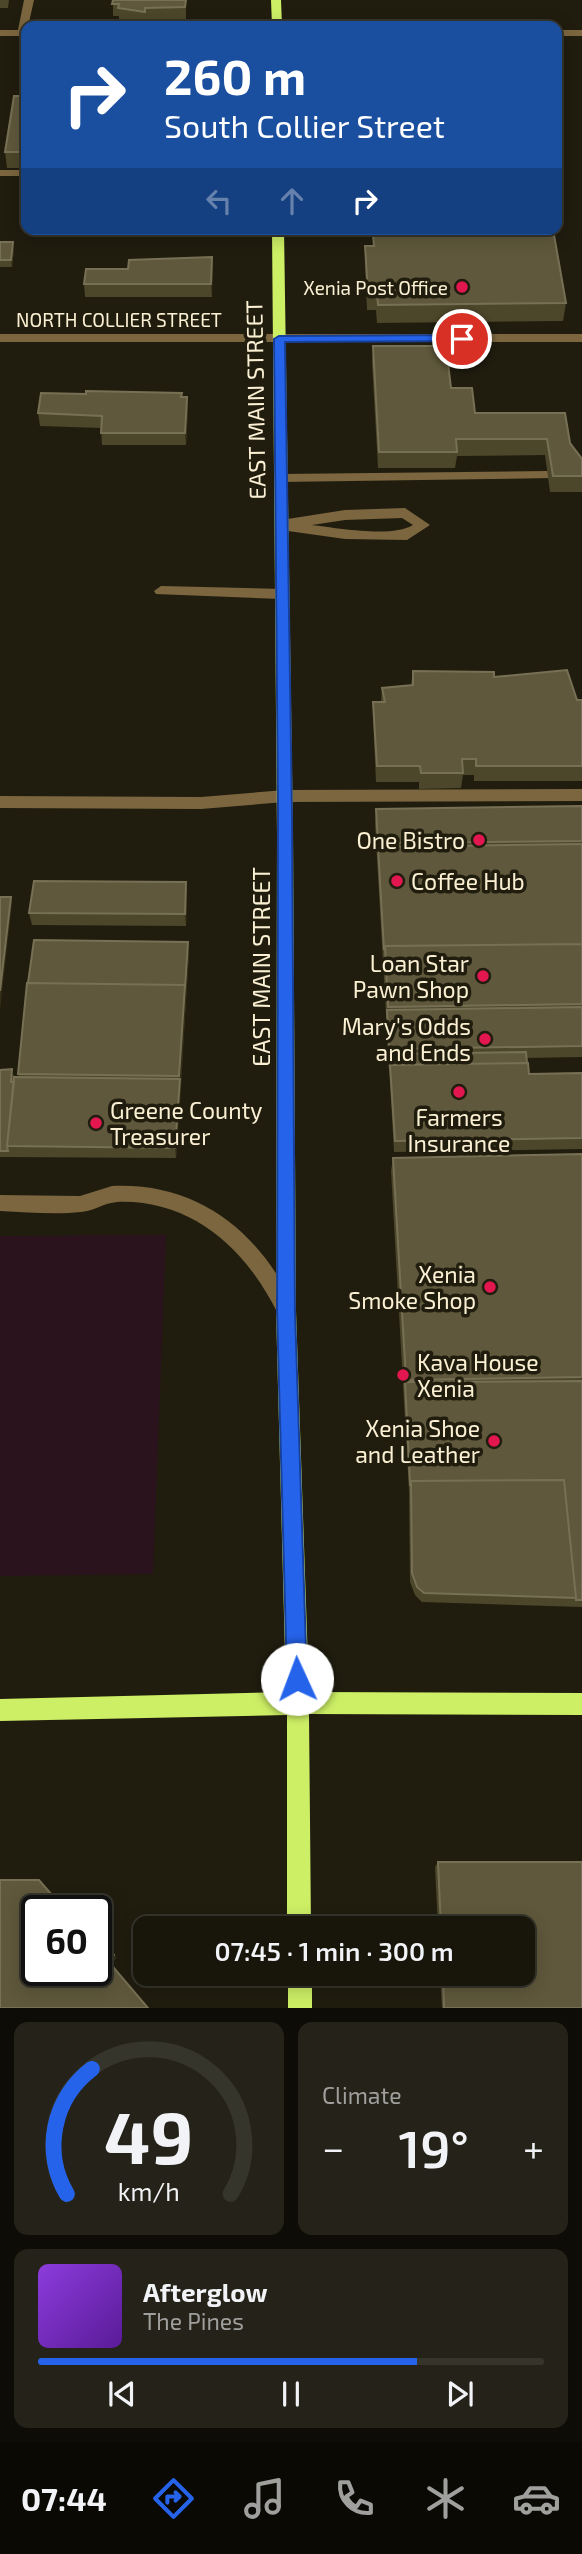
<!DOCTYPE html>
<meta charset="utf-8">
<style>
body{margin:0;font-family:"Exo 2",sans-serif;background:#252319;color:#f1f3f6;height:100vh;display:flex;flex-direction:column;font-size:26px;white-space:nowrap}
*{box-sizing:border-box;margin:0}
p{font-size:23px;color:#9f9f9d}
.icon{flex:none;width:38px;height:38px;fill:none;stroke:currentColor;stroke-width:2;stroke-linecap:round;stroke-linejoin:round}
.map{position:relative;height:2008px;overflow:hidden}
.sheet{display:flex;flex-direction:column;gap:14px;padding:14px;background:#0d0c06;flex:1}
.sheet>*{flex:none}
.guide{position:absolute;left:21px;top:21px;width:541px;height:214px;border-radius:14px;box-shadow:0 4px 18px #0003,0 0 0 2px #36352c;background:#1a4fa0;color:#fff;overflow:hidden}
.speed{position:absolute;left:21px;top:1895px;display:flex;gap:14px;font-size:35px;font-weight:700;text-align:center}
.speed>*{display:grid;place-content:center;width:91px;height:91px;border-radius:50%;background:#18160b;box-shadow:0 4px 18px #0003,0 0 0 2px #36352c;line-height:1}
.speed .limit{border:4px solid #111;border-radius:10px;background:#fff;color:#111}
.pin{position:absolute;display:grid;place-items:center;width:60px;height:60px;color:#fff;margin:-30px;border:4px solid #fff;border-radius:50%;box-shadow:0 2px 7px #0007}
.me{position:absolute;width:77px;margin:-38px;rotate:358deg;stroke-linejoin:round;filter:drop-shadow(0 0 5px #0008)}
.turn{display:flex;align-items:center;gap:24px;height:147px;padding:0 28px;font-size:32px}
.turn .icon{width:91px;height:91px;stroke-width:2.5}
.turn b{display:block;font-size:49px;line-height:60px}
.lanes{display:flex;align-items:center;height:66px;padding:0 28px;background:#0003;justify-content:center;gap:35px;direction:ltr}
.lanes .off{opacity:.35}
.big{font-size:52px;font-weight:600;line-height:1.1}
.sheet .widget{flex:1;display:flex;flex-direction:column;justify-content:center;gap:10px;min-width:0;padding:0 24px;border-radius:14px;background:#252319}
.sheet .dial{align-items:center;gap:0}
.dial svg{height:182px;overflow:visible;fill:none;stroke:#36352c;stroke-width:7;stroke-linecap:round;text-anchor:middle}
.dial text{fill:#f1f3f6;stroke:none}
.song{display:flex;align-items:center;gap:21px}
.cover{width:84px;height:84px;border-radius:10px;background:linear-gradient(135deg,hsl(270 70% 55%),hsl(270 70% 35%))}
.played{height:7px;border-radius:4px;background:linear-gradient(90deg,#2563eb 75%,#36352c 75%)}
.keys{display:flex;justify-content:space-around;direction:ltr}
.heat{display:flex;justify-content:space-between;align-items:center;font-size:38px;direction:ltr}
.sheet .tiles{flex:1;display:grid;gap:14px;grid-template-columns:1fr 1fr}
.widget:last-child{grid-column:span 2}
.trip{position:absolute;left:133px;top:1916px;width:402px;height:70px;border-radius:14px;background:#18160b;box-shadow:0 4px 18px #0003,0 0 0 2px #36352c;font-weight:600;line-height:70px;text-align:center}
.dock{display:flex;height:112px;justify-content:space-around;align-items:center;background:#0a0904;color:#9f9f9d}
.dock .icon{width:49px;height:49px}
.dock .selected{color:#2563eb}
.dock b{font-size:32px;color:#f1f3f6}
.map>svg:first-child{display:block}
</style>
<div class="map">
<svg width="582" height="2008" viewBox="0 0 582 2008">
<rect width="100%" height="100%" fill="#201d0f"/>
<path fill="#2a131c" d="M166 1235 153 1574 0 1576V1236Z"/>
<g fill="none" stroke-linecap="round" stroke-linejoin="round">
<path fill="#7b663f" fill-rule="evenodd" d="M24 0H34L26 36H0V30H18Z
M556 30H582V36H556Z
M0 170H26V176H0Z
M0 334H582V342H0Z
M548 471 555 475 553 478 281 482 274 478 281 474Z
M405 508 430 525 407 540 345 539 281 530 274 525 281 520 345 510ZM402 518 413 525C392 538 337 528 312 525L345 520Z
M161 586 282 589 289 594 282 599 156 594 154 591Z
M582 789V801L285 802 201 809 0 808V796L201 797 285 790Z
M112 1186C195 1182 257 1229 292 1302L295 1308 292 1314 285 1317 278 1314C247 1250 192 1199 117 1202 104 1203 94 1211 81 1212 54 1215 27 1212 0 1211V1195L80 1196Z"/>
<path fill="#cdef65" fill-rule="evenodd" d="M271 0H281L282 26H272Z
M272 229H284L293 836 296 1311 309 1692 582 1693V1715L309 1714 311 1928H287V1715L0 1721V1699L286 1692 276 1311 277 836Z
M288 1974H312V2008H288Z"/>
</g>
<path fill="#4c462a" d="M0 0H9L8 8H0Z
M113 0H186V19L146 20V24L119 20V16H113Z
M26 96V168H7L5 152Z
M417 229 566 303 563 321 377 323 376 310H367L365 264V246H373V234L417 233Z
M0 242 14 249 12 267H0Z
M212 257V297H85L84 284Z
M373 346 451 388 475 413 570 443 582 459V492H550L545 455 457 456 455 468H378L372 362Z
M182 393V397H187L188 409 186 445H102L101 428 40 426 38 413Z
M413 671 494 677 577 700H582V781H474V775H463L461 788 419 789V782H376L373 718V702H381L382 688 411 685Z
M582 806V1057L526 1058 529 1074 582 1073V1149L394 1152 375 824 376 809Z
M186 882 187 894 186 926 32 925 29 913Z
M189 953 176 1158 0 1157V1070L14 1075 13 1082 19 1077 18 1074Z
M582 1154V1607L422 1602 415 1595 410 1582 409 1491 391 1171 393 1158Z
M438 1862H582V2008H442L440 1974H523V1928H438L435 1867Z"/>
<path fill="#332e17" d="M13 242 14 249 12 267 11 260Z
M212 257 213 270 212 297 211 284Z
M187 397 188 409 186 445 185 433Z
M186 882 187 894 186 926 185 914Z
M11 897 12 903 0 1011V991Z
M188 942 189 953 186 999 185 988Z
M185 985 186 999 181 1090 179 1076Z
M180 1079 181 1090 176 1158 175 1148Z
M96 1931 117 1958 111 1963 108 1961Z"/>
<path fill="#5f583c" stroke="#777054" stroke-width="2" d="M113 0H186L185 7 145 8V12L118 8 119 4H112Z
M14 96H26V152H5Z
M417 229H553L566 303 378 305 377 292H368L365 246H374L373 234 417 233Z
M0 242H13L11 260H0Z
M212 257 211 284H84L86 269H128L129 260Z
M373 346H446L451 388H472L475 413H565L570 443 582 459V476H553L547 439H456L457 452H379Z
M86 391 182 393 181 397H187L185 433H101L102 416 38 413 41 393 86 394Z
M567 670 577 700H582V766H476V759H462L463 773H421L420 766H377L373 702H385L382 688 413 685V671L494 672V677Z
M582 806V841L378 843 376 809Z
M582 844V944L385 946 384 950 378 847Z
M34 881 186 882 185 914 29 913Z
M0 897H11L0 991Z
M34 940 188 942 185 988V985L28 983Z
M582 944V1004L388 1007 385 946Z
M27 983 185 985 179 1076 18 1074Z
M582 1007V1046L389 1049 387 1010Z
M526 1052 527 1063 390 1065V1069L389 1054Z
M528 1063 529 1074 582 1073V1138L395 1141 390 1065Z
M12 1069 11 1082H14L7 1146 8 1151H0V1070Z
M14 1077 180 1079 175 1148 7 1146Z
M582 1154V1377L406 1380 393 1158Z
M582 1381V1600H576V1598L564 1480 411 1481 410 1483 405 1382Z
M564 1480 576 1598 424 1593 417 1587 412 1573 411 1481Z
M438 1862H582V2008H444L443 1974H523V1928H441Z
M0 1880H39L66 1911H37V1970H96V1931L114 1955 108 1961 148 2008H0Z"/>
<path fill="#2563eb" stroke="#184099" stroke-width="2" d="M462 335 468 339 466 341 285 342 292 816 295 1311 307 1679 304 1686 297 1689 290 1686 287 1679 277 1311 278 816 274 339 279 336Z"/>
<g fill="#e31750" stroke="#201d0f" stroke-width="2.5">
<circle cx="462" cy="287" r="7"/>
<circle cx="479" cy="840" r="7"/>
<circle cx="397" cy="881" r="7"/>
<circle cx="483" cy="976" r="7"/>
<circle cx="485" cy="1039" r="7"/>
<circle cx="459" cy="1092" r="7"/>
<circle cx="96" cy="1123" r="7"/>
<circle cx="490" cy="1287" r="7"/>
<circle cx="403" cy="1375" r="7"/>
<circle cx="494" cy="1441" r="7"/>
</g>
<g text-anchor="middle" dominant-baseline="central" stroke-width="7" stroke-linejoin="round" paint-order="stroke">
<g font-size="19" fill="#fbf0d3" stroke="#201d0f" text-anchor="end">
<text x="448" y="287">Xenia Post Office</text>
</g>
<g font-size="19" fill="#fbf0d3" stroke="#201d0f">
<text x="119" y="319">NORTH COLLIER STREET</text>
</g>
<g font-size="23" fill="#fbf0d3" stroke="#201d0f">
<text transform="translate(255 400) rotate(-91)">EAST MAIN STREET</text>
<text transform="translate(261 967) rotate(-90)">EAST MAIN STREET</text>
</g>
<g font-size="23" fill="#fbf0d3" stroke="#201d0f" text-anchor="end">
<text x="465" y="840">One Bistro</text>
<text x="411" y="881" text-anchor="start">Coffee Hub</text>
<text x="469" y="963">Loan Star<tspan x="469" dy="26">Pawn Shop</tspan></text>
<text x="471" y="1026">Mary's Odds<tspan x="471" dy="26">and Ends</tspan></text>
<text x="110" y="1110" text-anchor="start">Greene County<tspan x="110" dy="26">Treasurer</tspan></text>
<text x="459" y="1117" text-anchor="middle">Farmers<tspan x="459" dy="26">Insurance</tspan></text>
<text x="476" y="1274">Xenia<tspan x="476" dy="26">Smoke Shop</tspan></text>
<text x="417" y="1362" text-anchor="start">Kava House<tspan x="417" dy="26">Xenia</tspan></text>
<text x="480" y="1428">Xenia Shoe<tspan x="480" dy="26">and Leather</tspan></text>
</g>
</g>
</svg>
<div class="speed"><div class="limit">60</div></div>
<div class="pin" style="left:462px;top:339px;background:#d93025"><svg class="icon" aria-label="arrive" viewBox="0 0 24 24"><path d="M6 21V4h12l-3 4 3 4H6"/></svg></div>
<svg class="me" style="left:297px;top:1679px" viewBox="-20 -20 40 40"><circle r="19" fill="#fff"/><path d="M0-13L10 11 0 6-10 11z" fill="#2563eb"/></svg>
<div class="trip">07:45 · 1 min · 300 m</div>
<div class="guide">
<div class="turn"><svg class="icon" aria-label="right" viewBox="0 0 24 24"><path d="M7 20v-9h11M14 6l5 5-5 5"/></svg><div><b>260 m</b>South Collier Street</div></div>
<div class="lanes"><svg class="icon off" aria-label="left" viewBox="0 0 24 24"><path d="M17 20v-9H6M10 6l-5 5 5 5"/></svg><svg class="icon off" aria-label="ahead" viewBox="0 0 24 24"><path d="M12 20V5M6 11l6-6 6 6"/></svg><svg class="icon" aria-label="right" viewBox="0 0 24 24"><path d="M7 20v-9h11M14 6l5 5-5 5"/></svg></div>
</div>
</div>
<section class="sheet">
<div class="tiles">
<div class="widget dial"><svg viewBox="0 0 100 80">
<path d="M14 69A42 42 0 1 1 86 69"/>
<path d="M14 69A42 42 0 0 1 25 14" stroke="#2563eb"/>
<text x="50" y="56" font-size="32" font-weight="700">49</text>
<text x="50" y="72" font-size="11">km/h</text>
</svg></div>
<div class="widget"><p>Climate</p>
<div class="heat"><a>−</a><b class="big">19°</b><a>+</a></div>
</div>
<div class="widget">
<div class="song"><i class="cover"></i><div><b>Afterglow</b><p>The Pines</p></div></div>
<div class="played"></div>
<div class="keys"><svg class="icon" aria-label="previous" viewBox="0 0 24 24"><path d="M18 5L8 12l10 7zM5 5v14"/></svg><svg class="icon" aria-label="pause" viewBox="0 0 24 24"><path d="M8 5v14M16 5v14"/></svg><svg class="icon" aria-label="next" viewBox="0 0 24 24"><path d="M6 5l10 7-10 7zM19 5v14"/></svg></div>
</div>
</div>
</section>
<nav class="dock">
<b>07:44</b>
<svg class="icon selected" aria-label="directions" viewBox="0 0 24 24"><path d="M12 3l9 9-9 9-9-9zM9 14v-3h6M13 9l2 2-2 2"/></svg>
<svg class="icon" aria-label="music" viewBox="0 0 24 24"><path d="M9 18V5l10-2v13"/><circle cx="6" cy="18" r="3"/><circle cx="16" cy="16" r="3"/></svg>
<svg class="icon" aria-label="phone" viewBox="0 0 24 24"><path d="M5 4h4l2 5-3 2q2 4 5 5l2-3 5 2v4C11 20 4 13 5 4z"/></svg>
<svg class="icon" aria-label="climate" viewBox="0 0 24 24"><path d="M12 3v18M4 7l16 10M4 17L20 7"/></svg>
<svg class="icon" aria-label="car" viewBox="0 0 24 24"><path d="M5 17H2v-5l4-1 3-4h7l3 4 3 1v5h-3M9 17h6M6 11h13"/><circle cx="7" cy="17" r="2"/><circle cx="17" cy="17" r="2"/></svg>
</nav>
